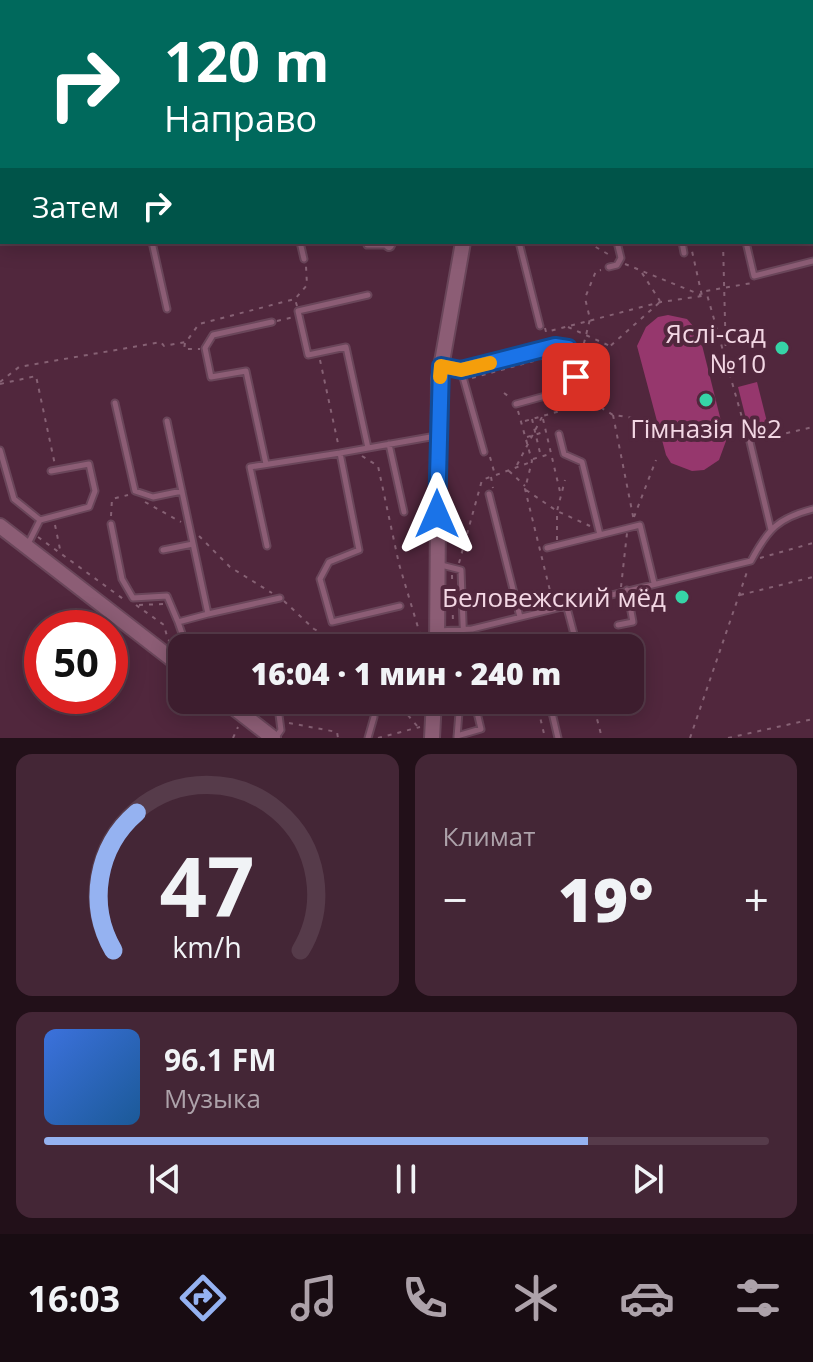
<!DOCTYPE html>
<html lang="ru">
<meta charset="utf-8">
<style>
body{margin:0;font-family:"Open Sans",sans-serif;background:#442636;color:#f1f3f6;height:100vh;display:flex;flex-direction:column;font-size:30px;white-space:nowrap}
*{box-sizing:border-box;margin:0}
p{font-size:26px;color:#ada2aa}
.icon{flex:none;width:44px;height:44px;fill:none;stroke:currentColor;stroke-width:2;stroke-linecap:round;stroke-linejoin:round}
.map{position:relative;height:738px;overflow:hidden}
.drawer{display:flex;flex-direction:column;gap:16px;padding:16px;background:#221019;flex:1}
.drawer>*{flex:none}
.guide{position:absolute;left:0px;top:0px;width:814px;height:244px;box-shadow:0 4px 20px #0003,0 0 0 2px #563b4a;background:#00695c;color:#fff;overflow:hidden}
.speed{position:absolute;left:24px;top:610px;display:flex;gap:16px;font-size:40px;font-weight:700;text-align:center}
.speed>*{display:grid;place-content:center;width:104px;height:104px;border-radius:50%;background:#3d1d2e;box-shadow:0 4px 20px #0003,0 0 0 2px #563b4a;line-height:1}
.speed .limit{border:12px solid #d22;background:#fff;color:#111}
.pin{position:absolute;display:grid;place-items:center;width:68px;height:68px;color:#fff;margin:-34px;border-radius:16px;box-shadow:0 4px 12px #0006}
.me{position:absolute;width:88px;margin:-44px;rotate:0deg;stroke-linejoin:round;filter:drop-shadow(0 0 6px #0008)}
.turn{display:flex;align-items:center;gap:28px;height:168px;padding:0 32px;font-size:36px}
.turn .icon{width:104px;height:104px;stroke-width:2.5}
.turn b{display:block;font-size:56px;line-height:68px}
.then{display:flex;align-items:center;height:76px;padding:0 32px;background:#0003;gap:16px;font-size:30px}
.big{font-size:60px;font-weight:800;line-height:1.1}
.drawer .widget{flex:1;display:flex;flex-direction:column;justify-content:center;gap:12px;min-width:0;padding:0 28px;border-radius:16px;background:#442636}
.drawer .dial{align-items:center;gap:0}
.dial svg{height:208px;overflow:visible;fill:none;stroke:#563b4a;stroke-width:7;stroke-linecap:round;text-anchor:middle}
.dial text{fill:#f1f3f6;stroke:none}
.song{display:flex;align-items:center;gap:24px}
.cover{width:96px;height:96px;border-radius:12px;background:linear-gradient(135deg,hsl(220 70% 55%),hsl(210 70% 35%))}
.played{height:8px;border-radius:4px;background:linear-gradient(90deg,#95b2f1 75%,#563b4a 75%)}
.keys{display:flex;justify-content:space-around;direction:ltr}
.heat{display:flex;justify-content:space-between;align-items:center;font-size:44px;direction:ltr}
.drawer .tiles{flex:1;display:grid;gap:16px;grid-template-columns:1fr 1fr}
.widget:last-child{grid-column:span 2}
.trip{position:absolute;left:168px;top:634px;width:476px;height:80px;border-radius:16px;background:#3d1d2e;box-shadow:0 4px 20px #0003,0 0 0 2px #563b4a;font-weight:800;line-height:80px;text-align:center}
.tab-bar{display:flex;height:128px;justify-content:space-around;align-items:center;background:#180c12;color:#ada2aa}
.tab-bar .icon{width:56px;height:56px}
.tab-bar .active{color:#95b2f1}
.tab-bar b{font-size:36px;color:#f1f3f6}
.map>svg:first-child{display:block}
</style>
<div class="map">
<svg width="813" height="738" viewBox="0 0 813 738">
<rect width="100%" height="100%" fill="#51273d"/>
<path fill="#96376d" d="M668 315 687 319 699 333 726 441 719 460 704 470 692 471 671 463 666 455 637 346 646 327 658 317Z
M757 382 768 426 749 431 738 387Z"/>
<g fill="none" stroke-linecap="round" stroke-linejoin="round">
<g stroke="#6a465a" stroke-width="9">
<path id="service" d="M34 0V2
M55 0 59 2
M229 0V2
M292 0 293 2
M324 0 325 2
M769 0 770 2
M160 2 162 0
M812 57H813
M812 63 813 65
M812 125 813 124
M812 152 813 151
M152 242 167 309
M300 242 304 259
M366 242 367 245H388
M519 242 540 326
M682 242 684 253
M746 242 754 276 813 261
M609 267 617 265 621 258 617 242
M368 295 298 311 308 355 346 347 368 448
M442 366 461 370 555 346 568 348 578 387 516 404
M461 370 484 452
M115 403 135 491 153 497 182 491
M167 421 208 614 178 622 187 648
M559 434 564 454 582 462 600 535
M750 442 771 530
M389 444 404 512
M0 450 14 499 40 520 28 544
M266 464 246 371 211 377 205 348 213 335 272 322
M489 494 520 617
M40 520 89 507 95 491 89 464 51 471
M111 524 122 579 133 598 167 596 178 622
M267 546 250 467 340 453
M547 548 640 525 654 583
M163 550 193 544
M441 565 461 570 464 648
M566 604 575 638 572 648
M400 606 332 622 320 579 329 562 359 550 340 453 436 436
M208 614 280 598
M618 625 633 622 627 590
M439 631 472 629 751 561C768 529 778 518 813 509
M549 700 558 738
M457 736 481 729 474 700
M276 737 281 730 277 700
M457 737 460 700
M368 738 374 717"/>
</g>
<g stroke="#6a465a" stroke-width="14">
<path id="minor" d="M372 2 374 0
M0 215H2
M389 245 390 242"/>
</g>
<g stroke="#6a465a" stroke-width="16">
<path id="tertiary" d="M669 2 671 0"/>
</g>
<g stroke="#6a465a" stroke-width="18">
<path id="secondary" d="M496 2 497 0
M0 526 182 667
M437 648 439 379 463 242
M224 700 273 738
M432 738 434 700"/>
</g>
<path stroke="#866174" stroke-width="2" stroke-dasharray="4 6" stroke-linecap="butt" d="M587 242 613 257
M690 242 702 296
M723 242 726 360
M625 264 701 295
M642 273 660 301
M297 306 295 299 307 285 306 266
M277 321 294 317
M568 327 610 346
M545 328 546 332 661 302 702 296 705 292
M185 343 184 349H200
M320 360 339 448
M579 363 590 319 585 298 596 271 601 270
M581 372 660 302
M472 378 559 354
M0 382 19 367 161 342 164 346 186 342 199 324 295 299
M0 384 36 376 55 465
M504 393 512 399
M518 411 532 461 525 489 553 603
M613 415 634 521
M532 419 541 457
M543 419 561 496
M525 421 592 402 613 415 649 420
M747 435 706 291 752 283
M527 437 544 432
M757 440 813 427
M362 456 378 466 399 564 423 644
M490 457 495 475
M533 459 550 454
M517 465 542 417
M509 471 525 486
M496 475 531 462
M491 477 493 488
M526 490 557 511 590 526
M145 502 181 522
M111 516 112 499 128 495
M634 517 656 460
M55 525 61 554
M199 536 230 567 272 593
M38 537 126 601
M557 540V511L565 480
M760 558 813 543
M459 563 482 480 490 477
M452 575 453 625
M621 587 627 533
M740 595 813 577
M284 601 314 629 347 648
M136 605 164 625 168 640 178 646
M139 605 165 604
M475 637 483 648
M404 648 422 644
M253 700 272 715
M395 700 418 727
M536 700 545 738
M592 700 602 738
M289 723 337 732 338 738
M233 738 238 727
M378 738 420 727
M690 738 748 569
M728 738 813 719"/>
<use href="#service" stroke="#8c5d75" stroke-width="5"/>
<use href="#minor" stroke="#8c5d75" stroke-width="10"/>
<use href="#tertiary" stroke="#8c5d75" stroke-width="12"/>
<use href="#secondary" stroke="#8c5d75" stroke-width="14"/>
</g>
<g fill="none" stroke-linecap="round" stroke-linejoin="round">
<g stroke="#114b97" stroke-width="20">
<path id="route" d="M437 514 441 366 461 370 555 346 568 348 576 377"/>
</g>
<use href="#route" stroke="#1a73e8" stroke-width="14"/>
<path stroke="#f59e0b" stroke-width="14" d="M440 377 441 366 461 370 490 363"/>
</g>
<g fill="#36d4a7" stroke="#51273d" stroke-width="3">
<circle cx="782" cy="348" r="8"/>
<circle cx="706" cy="400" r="8"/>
<circle cx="682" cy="597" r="8"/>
</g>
<g text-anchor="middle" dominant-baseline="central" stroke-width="8" stroke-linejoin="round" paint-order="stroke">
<g font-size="26" fill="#f3d7e4" stroke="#51273d" text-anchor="end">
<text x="766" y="333">Яслі-сад<tspan x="766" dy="30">№10</tspan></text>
<text x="706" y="428" text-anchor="middle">Гімназія №2</text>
<text x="666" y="597">Беловежский мёд</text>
</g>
</g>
</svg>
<div class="speed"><div class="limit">50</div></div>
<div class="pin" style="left:576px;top:377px;background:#d93025"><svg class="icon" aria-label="arrive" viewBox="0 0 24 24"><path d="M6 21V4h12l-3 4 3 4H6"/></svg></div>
<svg class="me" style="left:437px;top:514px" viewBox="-20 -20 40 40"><path d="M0-17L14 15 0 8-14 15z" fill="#1a73e8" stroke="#fff" stroke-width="4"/></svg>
<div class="trip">16:04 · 1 мин · 240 m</div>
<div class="guide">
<div class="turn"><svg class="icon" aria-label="right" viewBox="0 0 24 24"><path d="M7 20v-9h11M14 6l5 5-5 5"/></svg><div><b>120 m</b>Направо</div></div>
<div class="then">Затем<svg class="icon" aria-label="right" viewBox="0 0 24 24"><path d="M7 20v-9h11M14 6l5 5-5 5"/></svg></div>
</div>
</div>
<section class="drawer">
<div class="tiles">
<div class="widget dial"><svg viewBox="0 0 100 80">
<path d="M14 69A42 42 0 1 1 86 69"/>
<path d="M14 69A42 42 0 0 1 23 16" stroke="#95b2f1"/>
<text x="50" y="56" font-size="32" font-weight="700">47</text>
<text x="50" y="72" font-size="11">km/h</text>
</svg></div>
<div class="widget"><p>Климат</p>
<div class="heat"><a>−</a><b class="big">19°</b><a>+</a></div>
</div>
<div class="widget">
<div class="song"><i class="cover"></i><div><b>96.1 FM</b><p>Музыка</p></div></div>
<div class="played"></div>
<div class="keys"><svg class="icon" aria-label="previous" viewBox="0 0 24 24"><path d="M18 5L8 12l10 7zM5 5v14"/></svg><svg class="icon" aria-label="pause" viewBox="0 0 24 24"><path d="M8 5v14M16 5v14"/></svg><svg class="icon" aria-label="next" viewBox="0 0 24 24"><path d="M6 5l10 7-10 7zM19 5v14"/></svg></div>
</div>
</div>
</section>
<nav class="tab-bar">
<b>16:03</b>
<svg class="icon active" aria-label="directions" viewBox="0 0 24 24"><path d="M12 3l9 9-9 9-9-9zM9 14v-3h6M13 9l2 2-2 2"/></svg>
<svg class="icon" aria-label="music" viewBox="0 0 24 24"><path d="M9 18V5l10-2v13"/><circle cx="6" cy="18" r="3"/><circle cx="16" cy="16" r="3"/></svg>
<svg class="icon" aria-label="phone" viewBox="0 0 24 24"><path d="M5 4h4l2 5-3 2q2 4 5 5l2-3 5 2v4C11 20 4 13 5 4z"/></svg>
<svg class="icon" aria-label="climate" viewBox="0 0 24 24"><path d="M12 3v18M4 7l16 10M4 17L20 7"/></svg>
<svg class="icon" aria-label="car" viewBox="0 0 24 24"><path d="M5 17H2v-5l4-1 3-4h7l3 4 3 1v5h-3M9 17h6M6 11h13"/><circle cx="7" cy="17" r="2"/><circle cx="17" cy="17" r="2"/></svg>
<svg class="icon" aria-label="filters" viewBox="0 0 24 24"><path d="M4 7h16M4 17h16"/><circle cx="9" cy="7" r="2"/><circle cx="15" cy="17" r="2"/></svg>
</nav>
